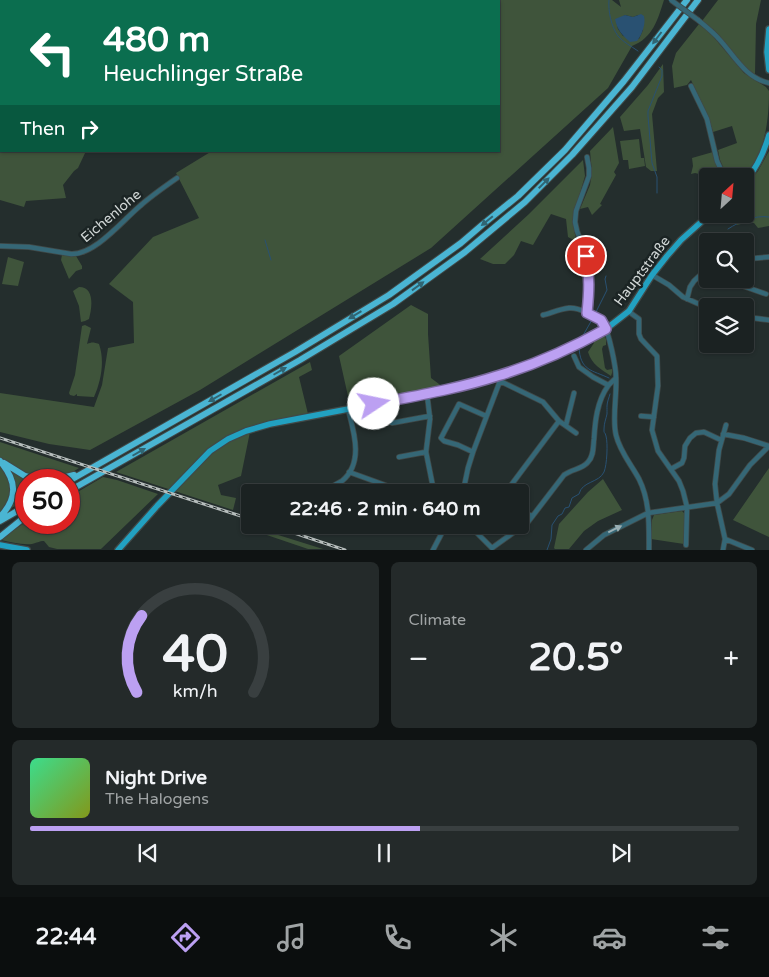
<!DOCTYPE html>
<meta charset="utf-8">
<style>
body{margin:0;font-family:"Varela Round",sans-serif;background:#242a2a;color:#f1f3f6;height:100vh;display:flex;flex-direction:column;font-size:19px;white-space:nowrap}
*{box-sizing:border-box;margin:0}
p{font-size:16px;color:#a0a4a5}
.icon{flex:none;width:28px;height:28px;fill:none;stroke:currentColor;stroke-width:2;stroke-linecap:round;stroke-linejoin:round}
.map{position:relative;height:550px;overflow:hidden}
.panel{display:flex;flex-direction:column;gap:12px;padding:12px;background:#0f1313;flex:1}
.panel>*{flex:none}
.banner{position:absolute;left:0px;top:0px;width:500px;height:152px;box-shadow:0 1px 4px #0004,0 0 0 1px #393f40;background:#0b6e4f;color:#fff;overflow:hidden}
.needle{width:32px;rotate:26deg}
.tools{position:absolute;left:699px;top:168px;display:grid;gap:10px}
.tools a{display:grid;place-items:center;width:55px;height:55px;border-radius:5px;background:#1b2222;box-shadow:0 1px 4px #0004,0 0 0 1px #393f40;font-size:25px}
.speed{position:absolute;left:15px;top:469px;display:flex;gap:10px;font-size:25px;font-weight:700;text-align:center}
.speed>*{display:grid;place-content:center;width:65px;height:65px;border-radius:50%;background:#1b2222;box-shadow:0 1px 4px #0004,0 0 0 1px #393f40;line-height:1}
.speed .limit{border:8px solid #d22;background:#fff;color:#111}
.pin{position:absolute;display:grid;place-items:center;width:42px;height:42px;color:#fff;margin:-21px;border:2px solid #fff;border-radius:50%;box-shadow:0 1px 5px #0007}
.me{position:absolute;width:55px;margin:-28px;rotate:79deg;stroke-linejoin:round;filter:drop-shadow(0 0 4px #0008)}
.turn{display:flex;align-items:center;gap:18px;height:105px;padding:0 20px;font-size:22px}
.turn .icon{width:65px;height:65px;stroke-width:2.5}
.turn b{display:block;font-size:35px;line-height:42px}
.then{display:flex;align-items:center;height:48px;padding:0 20px;background:#0003;gap:10px;font-size:19px}
.big{font-size:38px;font-weight:700;line-height:1.1}
.panel .tile{flex:1;display:flex;flex-direction:column;justify-content:center;gap:8px;min-width:0;padding:0 18px;border-radius:8px;background:#242a2a}
.panel .dial{align-items:center;gap:0}
.dial svg{height:130px;overflow:visible;fill:none;stroke:#393f40;stroke-width:7;stroke-linecap:round;text-anchor:middle}
.dial text{fill:#f1f3f6;stroke:none}
.song{display:flex;align-items:center;gap:15px}
.cover{width:60px;height:60px;border-radius:8px;background:linear-gradient(135deg,hsl(150 70% 55%),hsl(70 70% 35%))}
.played{height:5px;border-radius:2px;background:linear-gradient(90deg,#bca0f2 55%,#393f40 55%)}
.keys{display:flex;justify-content:space-around;direction:ltr}
.heat{display:flex;justify-content:space-between;align-items:center;font-size:28px;direction:ltr}
.panel .tiles{flex:1;display:grid;gap:12px;grid-template-columns:1fr 1fr}
.tile:last-child{grid-column:span 2}
.trip{position:absolute;left:241px;top:484px;width:288px;height:50px;border-radius:5px;background:#1b2222;box-shadow:0 1px 4px #0004,0 0 0 1px #393f40;font-weight:700;line-height:50px;text-align:center}
.menu{display:flex;height:80px;justify-content:space-around;align-items:center;background:#0b0e0e;color:#a0a4a5}
.menu .icon{width:35px;height:35px}
.menu .on{color:#bca0f2}
.menu b{font-size:22px;color:#f1f3f6}
.map>svg:first-child{display:block}
</style>
<div class="map">
<svg width="769" height="550" viewBox="0 0 769 550">
<rect width="100%" height="100%" fill="#242e2d"/>
<path fill="#3f543b" fill-rule="evenodd" d="M142 0H617H612L621 7 619 0H664C658 19 653 38 632 46L608 88 431 248 200 390 90 450 49 444 0 432V393L94 407 102 385 108 348 134 343 133 302 109 284 153 237 199 218 176 173 212 151H499V1H142ZM625 15 633 17 638 15 643 30 639 39 623 36 618 29 616 21Z
M718 0H761L756 24 755 74C742 69 728 45 717 33 713 29 707 25 702 21Z
M699 24 711 34 744 73 766 87 769 91C769 121 765 153 745 176H727L720 160 718 150 737 143 732 126 713 132 709 119 691 80 687 85 674 88 672 66 676 53Z
M663 64 664 92 658 98 652 114 657 171H651L646 167 640 129 624 131 620 117 648 85Z
M0 75H1V151H86L78 168 74 171 63 185 66 198 26 201 24 207 0 200Z
M613 127 619 163 614 172 616 175 600 204 602 205 592 215 588 207 580 209 590 185 592 173 590 151Z
M639 139 641 158H644L645 166 629 169 628 160H623L620 141Z
M769 151V226L758 228 754 223H745L737 225 722 214H745V186L758 171Z
M713 152 716 164 721 176H707L695 173 691 174 693 166 692 158Z
M583 160 585 176 574 214V230L577 242 568 237 566 219 551 214 533 245 521 241 514 255 505 264H493L480 259 529 214Z
M62 255 76 256 82 266V269L76 271 69 279 61 260Z
M8 257 24 262 18 286 2 284Z
M79 287C95 287 92 308 89 319L85 321 81 322 79 306 73 291Z
M411 305 428 314V334L431 378 443 387 350 405 339 356Z
M85 325 91 328 87 344C92 342 93 342 99 344 105 361 101 381 94 397L77 396V394L74 396 70 395 69 393 75 375 82 326Z
M601 335 604 336 606 339V345L603 346 602 349 605 368 607 370 612 369V373L611 376C601 369 592 365 588 352L594 343 593 339Z
M310 362 312 370 299 377 308 414 251 427 241 476 218 485 221 495 236 498 233 510 116 472Z
M0 442 79 468C74 471 68 475 61 477 38 485 18 470 0 457Z
M0 465 9 477 11 499 0 513Z
M9 467 32 480H26V499L10 509 13 505Z
M769 468V537L733 520Z
M103 477 117 480 158 494 101 549H57L49 547 44 541C39 541 37 543 32 544 21 545 11 542 1 540L5 536 26 522H69V497Z
M603 479 622 510 598 521 584 531 569 549H555L554 548 559 524 588 492Z
M682 511 685 514 684 544 651 539 652 520 654 515Z
M259 529 323 549H308L258 532Z"/>
<path fill="#295172" d="M641 14 644 16C646 24 642 35 637 41L630 42C622 35 617 30 615 19L625 15 633 17Z"/>
<g fill="none" stroke-linecap="round" stroke-linejoin="round">
<path stroke="#295172" stroke-width="1" d="M609 0C608 11 611 26 618 36 623 42 631 46 638 51
M657 193V177L652 163 648 116V111L662 76V70L659 67
M728 229C740 221 755 215 769 217
M265 240 271 260
M595 314 607 290 605 279 606 276
M581 339 593 318
M579 347C580 371 592 370 609 378
M547 550 551 539 552 525 558 516 562 514 565 508 569 507 572 498 579 494C582 481 599 483 604 472 607 465 608 443 606 436 604 429 604 436 604 429 604 423 606 419 607 414 607 411 607 408 607 406 607 402 609 398 610 394"/>
<g stroke="#404948" stroke-width="6">
<path id="minor" d="M698 20C705 26 713 32 719 39 734 55 745 78 769 83
M691 86 707 119 717 161 724 176
M587 157 589 168V176L576 211 575 222 577 231 586 256 590 275 589 295 587 313
M0 246 29 247 71 254C95 255 122 221 140 206 151 196 164 187 177 178
M745 259 769 257
M652 275 669 285 683 297 708 308
M723 279 766 294
M687 299 690 287 694 281 708 268
M629 311 632 314 639 319V334L641 339 657 356 658 386 652 430 658 451 679 481 683 491 687 507 686 545
M543 315C551 313 560 309 569 308 577 307 599 316 603 323 609 332 616 367 616 378 617 395 612 419 616 435 620 452 631 464 639 479 650 501 649 525 649 550
M745 317 769 320
M574 356 579 367 593 377 608 385
M500 381 543 402 559 421 576 433
M427 394 430 419 426 452 434 492
M641 416 654 417
M392 423 430 416
M566 425 574 393
M723 434 744 438 769 446
M473 452 458 445 444 441 441 438 459 404 486 416
M399 457 426 452
M671 469 682 463 684 458 685 446 690 438 696 433 704 432 721 440
M349 472 404 492
M329 489C334 484 338 484 342 481 364 463 354 432 348 409
M407 492 410 489 413 488 419 492
M463 492 468 468 473 452 500 381 496 377
M506 492 559 421
M520 511 532 516
M476 525 472 528 492 548 528 522 564 475C572 469 583 469 588 462 594 456 593 447 594 439 595 422 597 401 608 386 610 383 614 380 616 378
M725 539 752 550
M433 550 446 525
M586 550 604 535 648 513 717 503 729 494 750 465 769 446
M723 550 725 539 717 503 715 484 719 450 726 425"/>
</g>
<g stroke="#404948" stroke-width="8">
<path id="major" d="M769 29 767 52 769 70
M745 181C757 168 764 152 769 135
M0 545 27 550
M118 550 157 506 210 451 228 439 246 431 270 424 427 394 496 377 544 359 590 338 606 329 629 311 652 275 667 256 681 240 710 214"/>
</g>
<g stroke="#404948" stroke-width="8">
<path id="highway" d="M0 461C17 481 18 498 0 517
M4 463 25 476 40 480
M54 480 74 475
M69 481 295 352 389 295 461 243 482 225 518 196 565 150 624 81 687 0
M69 491 300 360 393 304 465 252 525 202 572 155 632 87 698 0
M0 521 26 506
M0 537 26 516"/>
</g>
<use href="#minor" stroke="#356776" stroke-width="4.5"/>
<use href="#major" stroke="#22a1c1" stroke-width="5.5"/>
<use href="#highway" stroke="#4ab5d3" stroke-width="6"/>
<g stroke="#b6bdbc" stroke-width="3">
<path id="rail" d="M0 438 250 519
M270 525 345 550"/>
</g>
<use href="#rail" stroke="#1b2424" stroke-width="1" stroke-dasharray="4" stroke-linecap="butt"/>
<g stroke="#404948" stroke-width="6" stroke-linecap="butt">
<path id="minor-bridge" d="M671 0 698 20"/>
</g>
<use href="#minor-bridge" stroke="#356776" stroke-width="4.5"/>
</g>
<defs><path id="oneway-solid" d="M-6-.8H1V-3.2L6.5 0L1 3.2V.8H-6Z" transform="scale(1.25)"/></defs>
<g fill="#306573">
<use href="#oneway-solid" transform="translate(657 38) rotate(127)"/>
<use href="#oneway-solid" transform="translate(544 183) rotate(-45)"/>
<use href="#oneway-solid" transform="translate(487 221) rotate(141)"/>
<use href="#oneway-solid" transform="translate(418 286) rotate(-36)"/>
<use href="#oneway-solid" transform="translate(355 315) rotate(149)"/>
<use href="#oneway-solid" transform="translate(280 371) rotate(-30)"/>
<use href="#oneway-solid" transform="translate(215 398) rotate(150)"/>
<use href="#oneway-solid" transform="translate(139 452) rotate(-30)"/>
</g>
<use fill="#9aafb4" href="#oneway-solid" transform="translate(615 529) rotate(-26)"/>
<g fill="none" stroke-linecap="round" stroke-linejoin="round">
<g stroke="#7a689d" stroke-width="12">
<path id="route" d="M374 404C415 396 457 389 497 376 534 365 572 348 606 329L601 320 587 313C589 293 590 276 586 256"/>
</g>
<use href="#route" stroke="#bca0f2" stroke-width="9"/>
</g>
<g text-anchor="middle" dominant-baseline="central" stroke-width="5" stroke-linejoin="round" paint-order="stroke">
<g font-size="14" fill="#d0d6d5" stroke="#1b2424">
<text transform="translate(111 216) rotate(-40)">Eichenlohe</text>
<text transform="translate(642 271) rotate(-53)">Hauptstraße</text>
</g>
</g>
</svg>
<div class="tools">
<a><svg class="needle" viewBox="-14 -14 28 28"><path d="M0-13l5 13h-10z" fill="#e53935"/><path d="M0 13l5-13h-10z" fill="#a0a4a5"/></svg></a>
<a><svg class="icon" aria-label="search" viewBox="0 0 24 24"><circle cx="10" cy="10" r="6"/><path d="M15 15l6 6"/></svg></a>
<a><svg class="icon" aria-label="layers" viewBox="0 0 24 24"><path d="M12 4l9 5-9 5-9-5zM3 14l9 5 9-5"/></svg></a>
</div>
<div class="speed"><div class="limit">50</div></div>
<div class="pin" style="left:586px;top:256px;background:#d93025"><svg class="icon" aria-label="arrive" viewBox="0 0 24 24"><path d="M6 21V4h12l-3 4 3 4H6"/></svg></div>
<svg class="me" style="left:374px;top:404px" viewBox="-20 -20 40 40"><circle r="19" fill="#fff"/><path d="M0-13L10 11 0 6-10 11z" fill="#bca0f2"/></svg>
<div class="trip">22:46 · 2 min · 640 m</div>
<div class="banner">
<div class="turn"><svg class="icon" aria-label="left" viewBox="0 0 24 24"><path d="M17 20v-9H6M10 6l-5 5 5 5"/></svg><div><b>480 m</b>Heuchlinger Straße</div></div>
<div class="then">Then<svg class="icon" aria-label="right" viewBox="0 0 24 24"><path d="M7 20v-9h11M14 6l5 5-5 5"/></svg></div>
</div>
</div>
<section class="panel">
<div class="tiles">
<div class="tile dial"><svg viewBox="0 0 100 80">
<path d="M14 69A42 42 0 1 1 86 69"/>
<path d="M14 69A42 42 0 0 1 17 22" stroke="#bca0f2"/>
<text x="50" y="56" font-size="32" font-weight="700">40</text>
<text x="50" y="72" font-size="11">km/h</text>
</svg></div>
<div class="tile"><p>Climate</p>
<div class="heat"><a>−</a><b class="big">20.5°</b><a>+</a></div>
</div>
<div class="tile">
<div class="song"><i class="cover"></i><div><b>Night Drive</b><p>The Halogens</p></div></div>
<div class="played"></div>
<div class="keys"><svg class="icon" aria-label="previous" viewBox="0 0 24 24"><path d="M18 5L8 12l10 7zM5 5v14"/></svg><svg class="icon" aria-label="pause" viewBox="0 0 24 24"><path d="M8 5v14M16 5v14"/></svg><svg class="icon" aria-label="next" viewBox="0 0 24 24"><path d="M6 5l10 7-10 7zM19 5v14"/></svg></div>
</div>
</div>
</section>
<nav class="menu">
<b>22:44</b>
<svg class="icon on" aria-label="directions" viewBox="0 0 24 24"><path d="M12 3l9 9-9 9-9-9zM9 14v-3h6M13 9l2 2-2 2"/></svg>
<svg class="icon" aria-label="music" viewBox="0 0 24 24"><path d="M9 18V5l10-2v13"/><circle cx="6" cy="18" r="3"/><circle cx="16" cy="16" r="3"/></svg>
<svg class="icon" aria-label="phone" viewBox="0 0 24 24"><path d="M5 4h4l2 5-3 2q2 4 5 5l2-3 5 2v4C11 20 4 13 5 4z"/></svg>
<svg class="icon" aria-label="climate" viewBox="0 0 24 24"><path d="M12 3v18M4 7l16 10M4 17L20 7"/></svg>
<svg class="icon" aria-label="car" viewBox="0 0 24 24"><path d="M5 17H2v-5l4-1 3-4h7l3 4 3 1v5h-3M9 17h6M6 11h13"/><circle cx="7" cy="17" r="2"/><circle cx="17" cy="17" r="2"/></svg>
<svg class="icon" aria-label="filters" viewBox="0 0 24 24"><path d="M4 7h16M4 17h16"/><circle cx="9" cy="7" r="2"/><circle cx="15" cy="17" r="2"/></svg>
</nav>
